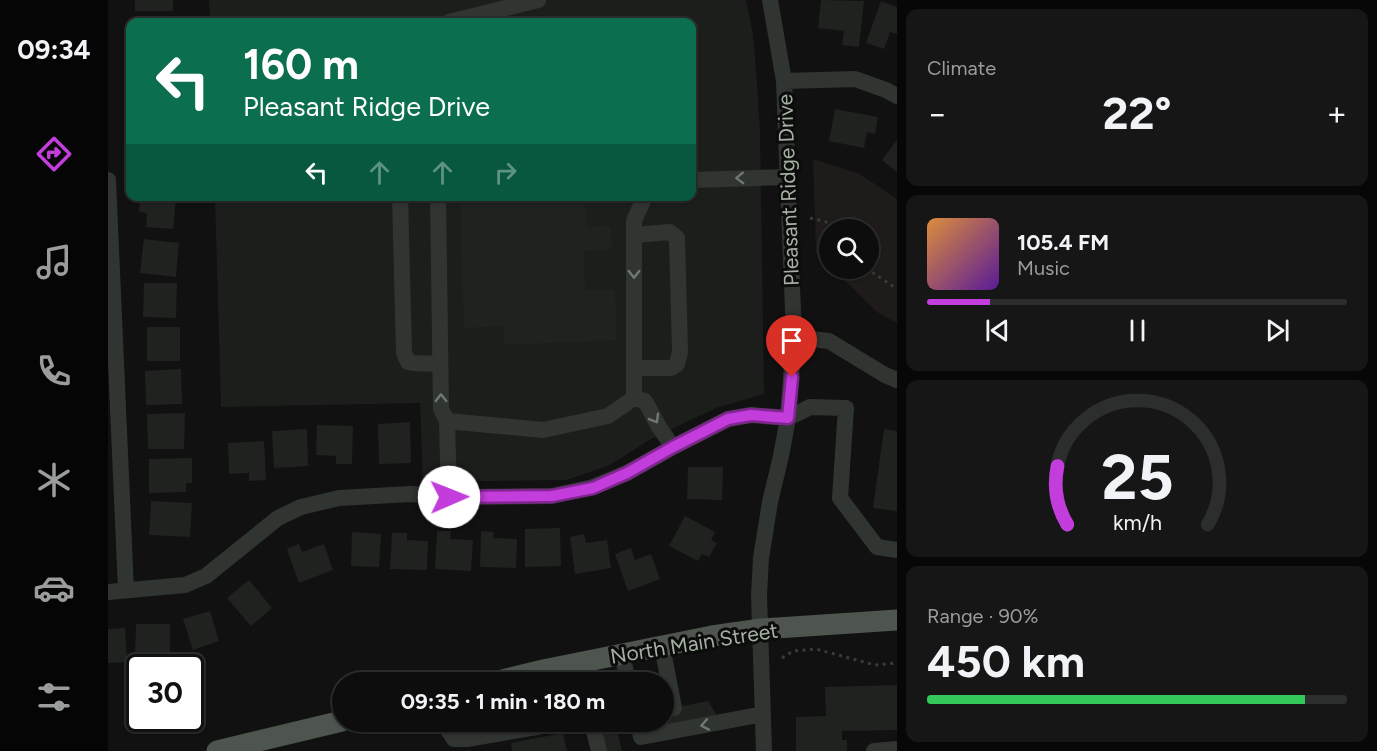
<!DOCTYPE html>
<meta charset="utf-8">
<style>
body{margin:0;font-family:Figtree,sans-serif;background:#151615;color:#f1f3f6;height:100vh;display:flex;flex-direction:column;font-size:22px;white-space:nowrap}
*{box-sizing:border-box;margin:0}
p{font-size:20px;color:#9a9c9d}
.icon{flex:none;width:33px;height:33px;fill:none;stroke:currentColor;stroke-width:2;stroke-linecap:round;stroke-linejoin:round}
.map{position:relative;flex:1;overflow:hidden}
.details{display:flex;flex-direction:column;gap:9px;padding:9px;background:#070707;width:480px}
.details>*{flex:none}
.top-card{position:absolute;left:18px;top:18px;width:570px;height:183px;border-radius:12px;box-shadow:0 2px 4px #0004,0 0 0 2px #2c2d2d;background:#0b6e4f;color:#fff;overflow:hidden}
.buttons{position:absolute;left:711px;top:219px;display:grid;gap:12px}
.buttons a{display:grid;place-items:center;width:60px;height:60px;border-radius:50%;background:#0c0d0c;box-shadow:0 2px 4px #0004,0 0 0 2px #2c2d2d;font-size:30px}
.speed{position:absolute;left:18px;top:654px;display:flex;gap:12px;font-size:30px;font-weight:700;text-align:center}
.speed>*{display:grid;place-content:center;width:78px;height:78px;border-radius:50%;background:#0c0d0c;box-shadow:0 2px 4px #0004,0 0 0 2px #2c2d2d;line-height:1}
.speed .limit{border:3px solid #111;border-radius:9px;background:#fff;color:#111}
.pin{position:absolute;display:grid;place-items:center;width:51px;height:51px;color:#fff;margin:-62px -26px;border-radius:50% 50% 50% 0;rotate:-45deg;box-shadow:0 0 6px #0007}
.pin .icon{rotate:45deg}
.me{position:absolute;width:66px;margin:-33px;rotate:89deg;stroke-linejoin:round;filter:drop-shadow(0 0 4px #0008)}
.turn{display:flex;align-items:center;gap:21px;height:126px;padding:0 18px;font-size:27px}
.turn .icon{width:78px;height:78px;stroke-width:2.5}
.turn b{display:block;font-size:42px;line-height:51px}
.lanes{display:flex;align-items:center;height:57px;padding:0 18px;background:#0003;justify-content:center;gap:30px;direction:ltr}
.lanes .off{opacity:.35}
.big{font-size:45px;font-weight:700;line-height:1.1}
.details .tile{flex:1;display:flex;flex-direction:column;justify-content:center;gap:9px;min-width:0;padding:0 21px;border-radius:12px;background:#151615}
.details .dial{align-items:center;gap:0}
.dial svg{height:156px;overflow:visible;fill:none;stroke:#2c2d2d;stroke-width:7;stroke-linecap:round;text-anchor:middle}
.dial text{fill:#f1f3f6;stroke:none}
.song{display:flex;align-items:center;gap:18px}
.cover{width:72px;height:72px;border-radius:9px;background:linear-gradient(135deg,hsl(30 70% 55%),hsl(270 70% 35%))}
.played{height:6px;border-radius:3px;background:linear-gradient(90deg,#c33cdc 15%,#2c2d2d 15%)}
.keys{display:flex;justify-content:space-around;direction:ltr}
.heat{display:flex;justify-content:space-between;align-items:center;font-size:33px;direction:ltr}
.charge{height:9px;border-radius:4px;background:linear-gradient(90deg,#34c759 90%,#2c2d2d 0)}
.trip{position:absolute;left:224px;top:672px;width:342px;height:60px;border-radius:30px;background:#0c0d0c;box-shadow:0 2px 4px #0004,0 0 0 2px #2c2d2d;font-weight:700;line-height:60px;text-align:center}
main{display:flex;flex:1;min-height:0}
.tabs{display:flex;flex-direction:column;width:108px;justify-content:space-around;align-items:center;background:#050505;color:#9a9c9d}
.tabs .icon{width:42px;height:42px}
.tabs .on{color:#c33cdc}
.tabs b{font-size:27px;color:#f1f3f6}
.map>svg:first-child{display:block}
</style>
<main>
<nav class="tabs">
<b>09:34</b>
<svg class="icon on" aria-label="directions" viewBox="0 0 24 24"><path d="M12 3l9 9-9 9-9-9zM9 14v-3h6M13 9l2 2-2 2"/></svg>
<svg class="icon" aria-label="music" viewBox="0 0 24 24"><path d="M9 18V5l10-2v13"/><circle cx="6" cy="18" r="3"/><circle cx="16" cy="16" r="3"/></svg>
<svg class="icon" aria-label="phone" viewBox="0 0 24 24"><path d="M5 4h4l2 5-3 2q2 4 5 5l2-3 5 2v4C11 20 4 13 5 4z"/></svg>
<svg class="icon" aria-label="climate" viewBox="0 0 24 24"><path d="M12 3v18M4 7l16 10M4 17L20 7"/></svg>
<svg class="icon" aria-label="car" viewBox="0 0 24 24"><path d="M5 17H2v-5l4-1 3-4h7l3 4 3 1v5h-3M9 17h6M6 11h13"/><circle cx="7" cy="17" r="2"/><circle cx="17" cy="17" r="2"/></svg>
<svg class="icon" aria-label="filters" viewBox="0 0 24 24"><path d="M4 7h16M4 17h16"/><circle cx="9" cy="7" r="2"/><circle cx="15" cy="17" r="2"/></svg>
</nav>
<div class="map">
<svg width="789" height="751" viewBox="0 0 789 751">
<rect width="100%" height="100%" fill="#101110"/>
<path fill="#1c1e1c" d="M101 0H638L645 34 649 83 652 133 656 394 608 408 543 439 502 465 459 480 315 482 312 403 113 407 107 197 584 196V22H102Z"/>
<path fill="#1e1b1a" d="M705 159 752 174 789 199V323L769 312 725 269 760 268V230H722L721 265 708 253Z"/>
<path fill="#202220" d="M27 0H65V11H27Z
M713 0 756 1 751 47 734 45 736 31 710 28Z
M773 1 789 7V34L782 32 776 49 758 43Z
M727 109 770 117 767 134 759 132 756 148 721 141Z
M789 140V172L774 160Z
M32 196 68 198 65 229 38 227 39 213 31 212Z
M373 196H477L478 227 503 226 504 249 476 251 477 290 507 289 509 340 396 345 395 326 356 328 352 199 373 198Z
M36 239 71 243 68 277 32 273Z
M36 283H69L68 318 35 317Z
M39 327H72V361H39Z
M73 369 74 404 38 405 37 371Z
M77 413 76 449H40L39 414Z
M302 422 303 463 271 464 270 424Z
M209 425 245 426 244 464H228V456L208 455Z
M199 429 200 466 166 468 164 431Z
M776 429 789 431V511L765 508Z
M156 441 158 480 141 481V473L121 474 120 443Z
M84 458V483H78V492L41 493V459Z
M580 467H615L614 500 579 499Z
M43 501 84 503 82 537 41 535Z
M577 516 607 532 603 540 609 543 601 557 594 554 590 561 561 546Z
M452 528 453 566 417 567V529Z
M329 531H343L342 539 365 540 363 571 327 569Z
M373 531 386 532 385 538 409 539 408 568 372 567Z
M244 532 273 534 271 567 243 566Z
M284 533H299V540L320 541 319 570 282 569Z
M476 534 478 543 499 540 503 568 467 574 462 537Z
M191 544 194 552 216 544 225 570 191 583 179 549Z
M523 548 527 560 543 554 552 579 520 591 507 554Z
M141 580 164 608 143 626 119 598Z
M102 611 111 641 85 650 75 619Z
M28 624H62V661L27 660Z
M17 628 19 662 0 663V629Z
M789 685V730L734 731V740H739V751H688V717L718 716 717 687Z
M600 701 610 717 542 731 535 722H555V710Z
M504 722H507L514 751H497L492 724Z
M455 733 459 751H404L403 743Z"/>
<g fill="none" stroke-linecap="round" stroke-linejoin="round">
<path stroke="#383c37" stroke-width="3" stroke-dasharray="3 4.5" stroke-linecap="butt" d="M702 218 722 223 732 230
M758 268 789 289
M674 658 685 651 708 649 767 665 789 663"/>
<path stroke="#313531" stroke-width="16" d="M341 22 430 0
M676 81 747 79 778 90 789 96
M0 180 18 590
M584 180 680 177
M292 196 296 353 300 362 305 363 332 364
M330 196 333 409 339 421 341 497
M686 337 721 341 777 375 789 380
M526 368H563L569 364 572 352 569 238 562 232 526 235
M526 398V221L537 196
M339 421 435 430 500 416 526 398 537 401 551 427 565 447
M0 592 77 585 98 576 170 518 193 507 231 498 302 494 341 497 444 496 485 487 519 473 565 447 620 419 643 415 680 418 702 407 738 408 732 498 769 547 789 550
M554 646 566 708
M514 654 520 682
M338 722 340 730 346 739H359L434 726 437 722
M485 722 484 723 491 751
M530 722 533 737 655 714
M656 751 651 595 653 558 662 502 673 456 680 418 686 337 676 81 662 0
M766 751 789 749"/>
<path stroke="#4e544e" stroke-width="21" d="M386 682 435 670 604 636 653 629 789 620
M109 751 234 721"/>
</g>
<defs><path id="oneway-chevron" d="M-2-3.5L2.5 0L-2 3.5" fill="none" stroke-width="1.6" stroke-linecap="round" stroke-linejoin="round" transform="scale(1.5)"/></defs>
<g stroke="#70796f">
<use href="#oneway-chevron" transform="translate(632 178) rotate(178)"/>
<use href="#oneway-chevron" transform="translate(526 274) rotate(90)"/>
<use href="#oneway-chevron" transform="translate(333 398) rotate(-91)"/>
<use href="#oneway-chevron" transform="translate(547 419) rotate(60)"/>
<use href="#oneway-chevron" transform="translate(597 725) rotate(169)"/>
</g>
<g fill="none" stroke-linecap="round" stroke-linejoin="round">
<g stroke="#7f278f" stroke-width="15">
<path id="route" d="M341 497 444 496 485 488 519 473 565 447 620 419 643 415 680 418 684 377"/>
</g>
<use href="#route" stroke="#c33cdc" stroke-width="10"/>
</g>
<g text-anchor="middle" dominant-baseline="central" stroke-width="6" stroke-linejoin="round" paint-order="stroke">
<g font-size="21" fill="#a4b0a2" stroke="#0b0c0b">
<text transform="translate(680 190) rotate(-92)">Pleasant Ridge Drive</text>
<text transform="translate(586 643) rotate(-9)">North Main Street</text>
</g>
</g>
</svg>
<div class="buttons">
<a><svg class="icon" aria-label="search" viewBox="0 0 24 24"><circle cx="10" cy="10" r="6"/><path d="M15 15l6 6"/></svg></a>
</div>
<div class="speed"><div class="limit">30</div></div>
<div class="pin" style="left:684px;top:377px;background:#d93025"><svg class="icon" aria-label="arrive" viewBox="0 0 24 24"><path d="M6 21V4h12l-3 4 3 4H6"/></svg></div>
<svg class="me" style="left:341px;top:497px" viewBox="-20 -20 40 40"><circle r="19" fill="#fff"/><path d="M0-13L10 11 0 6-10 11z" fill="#c33cdc"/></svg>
<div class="trip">09:35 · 1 min · 180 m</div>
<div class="top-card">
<div class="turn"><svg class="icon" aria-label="left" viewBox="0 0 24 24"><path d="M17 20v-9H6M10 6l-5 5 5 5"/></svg><div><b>160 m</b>Pleasant Ridge Drive</div></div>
<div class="lanes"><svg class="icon" aria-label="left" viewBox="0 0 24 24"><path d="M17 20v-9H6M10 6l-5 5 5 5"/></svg><svg class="icon off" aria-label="ahead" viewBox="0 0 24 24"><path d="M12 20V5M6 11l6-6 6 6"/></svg><svg class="icon off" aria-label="ahead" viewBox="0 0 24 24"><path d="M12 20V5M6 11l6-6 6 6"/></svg><svg class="icon off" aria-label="right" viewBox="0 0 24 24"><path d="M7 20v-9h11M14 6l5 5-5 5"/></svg></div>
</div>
</div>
<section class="details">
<div class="tile"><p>Climate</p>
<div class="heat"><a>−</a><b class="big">22°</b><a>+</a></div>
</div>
<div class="tile">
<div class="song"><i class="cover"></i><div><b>105.4 FM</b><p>Music</p></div></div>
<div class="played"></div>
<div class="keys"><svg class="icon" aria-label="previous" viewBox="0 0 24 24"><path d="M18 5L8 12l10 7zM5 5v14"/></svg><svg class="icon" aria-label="pause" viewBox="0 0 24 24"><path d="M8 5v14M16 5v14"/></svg><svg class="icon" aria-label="next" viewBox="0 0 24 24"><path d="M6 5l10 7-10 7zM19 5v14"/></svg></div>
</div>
<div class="tile dial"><svg viewBox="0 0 100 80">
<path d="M14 69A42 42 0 1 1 86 69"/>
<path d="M14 69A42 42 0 0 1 9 39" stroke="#c33cdc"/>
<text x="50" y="56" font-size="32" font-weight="700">25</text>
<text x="50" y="72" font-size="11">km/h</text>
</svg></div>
<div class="tile"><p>Range · 90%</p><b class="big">450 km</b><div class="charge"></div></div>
</section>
</main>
